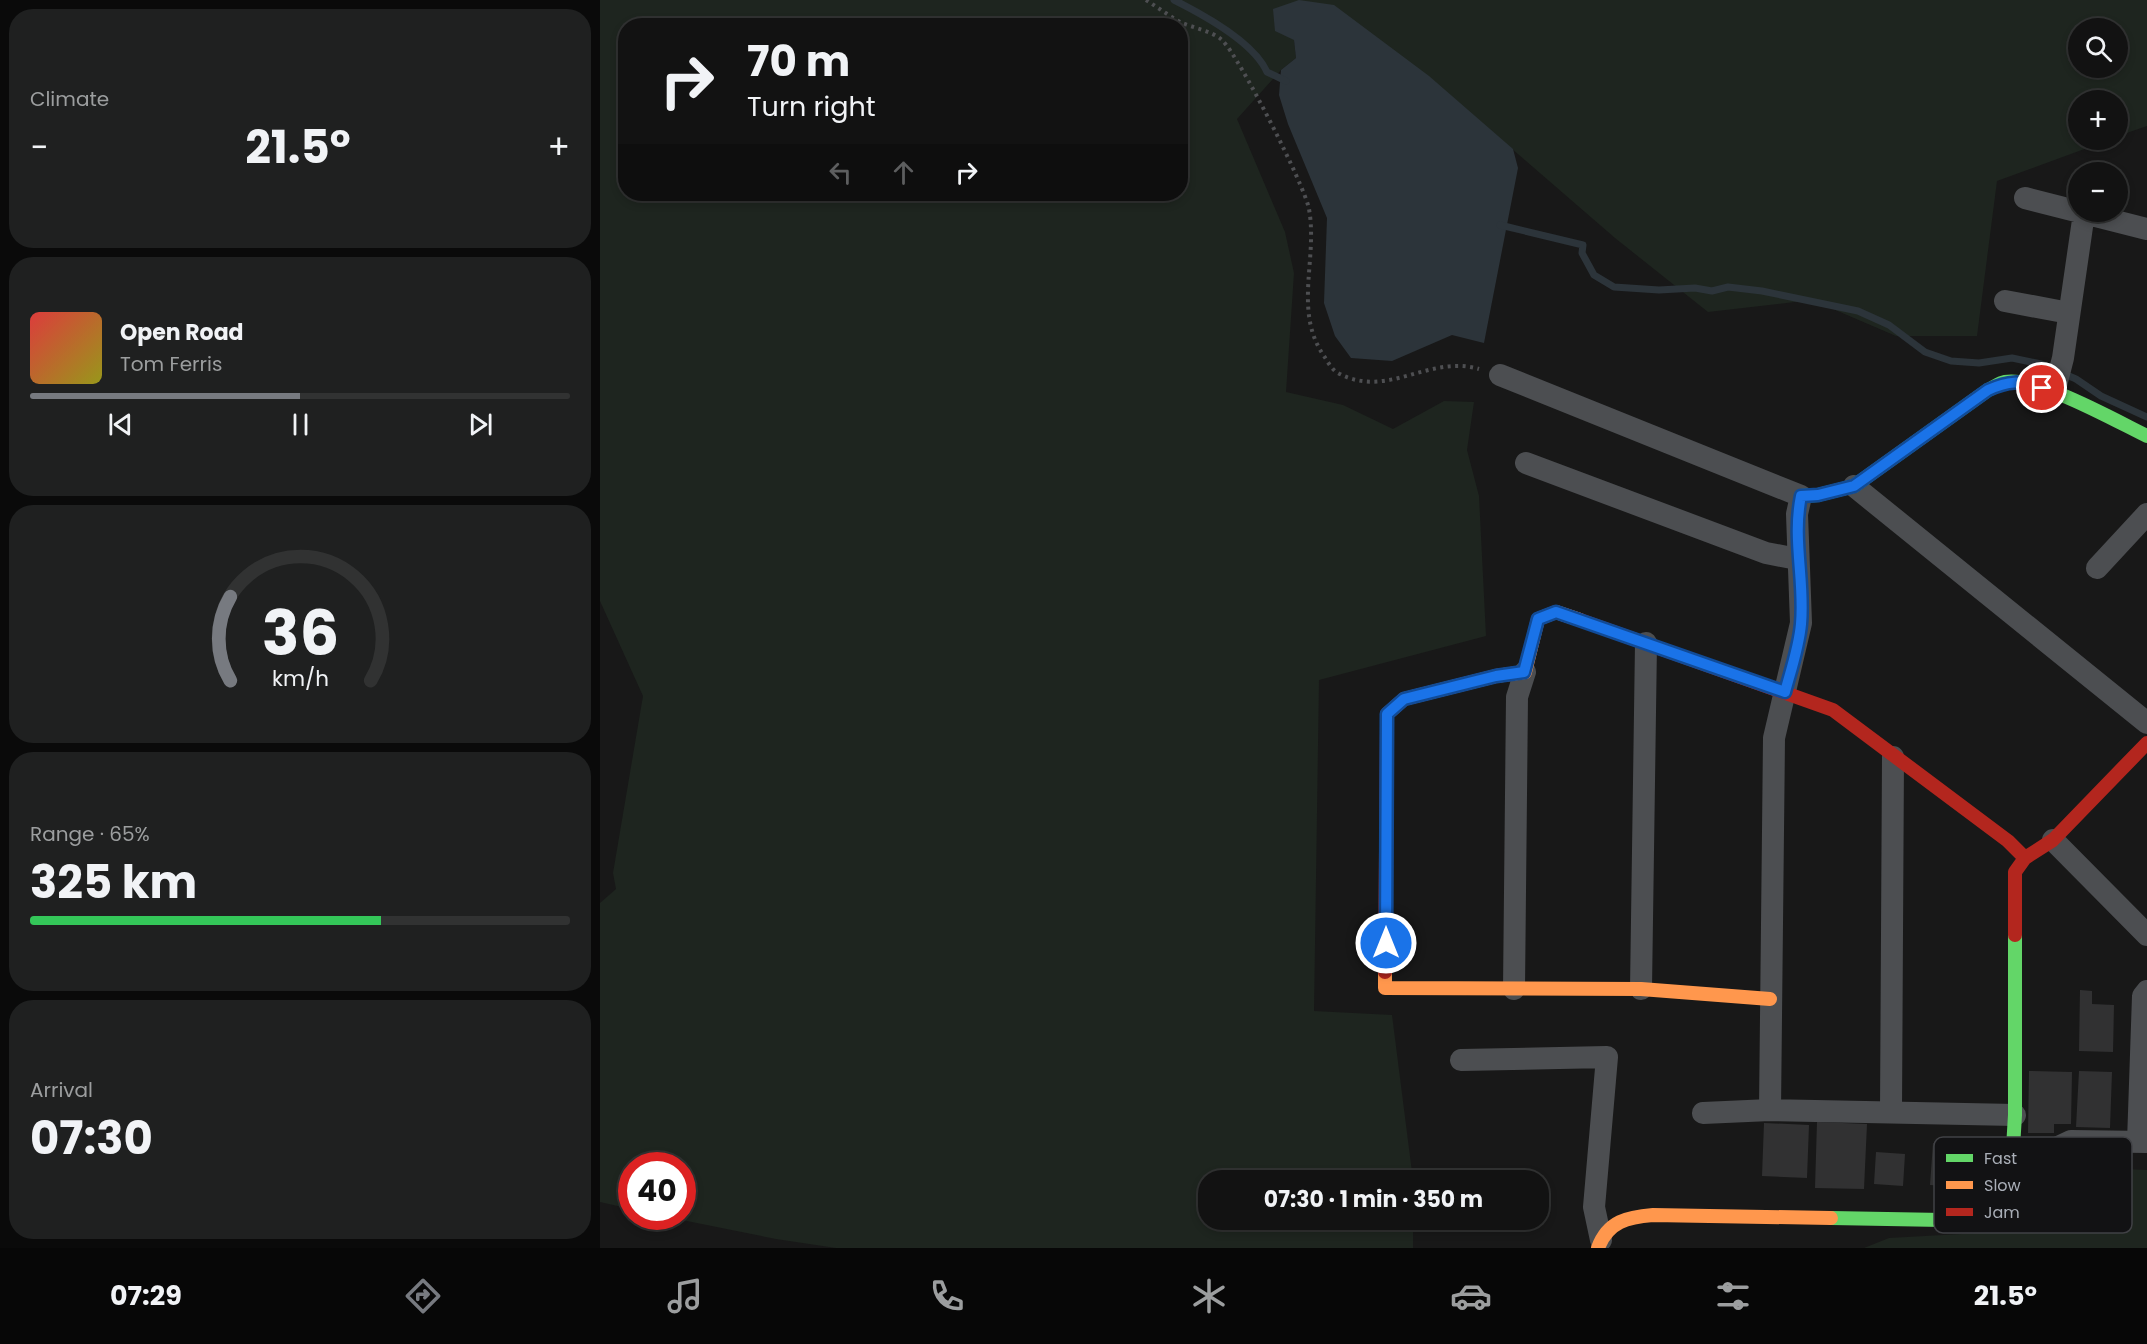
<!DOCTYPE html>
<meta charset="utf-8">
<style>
body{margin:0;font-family:Poppins,sans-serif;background:#1f2020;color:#f1f3f6;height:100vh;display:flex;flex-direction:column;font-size:22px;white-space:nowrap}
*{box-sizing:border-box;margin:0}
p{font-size:20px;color:#9c9e9f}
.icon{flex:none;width:33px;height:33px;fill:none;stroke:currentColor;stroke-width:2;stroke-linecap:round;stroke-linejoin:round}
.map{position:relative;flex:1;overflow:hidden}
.sheet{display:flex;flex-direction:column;gap:9px;padding:9px;background:#0a0a0a;width:600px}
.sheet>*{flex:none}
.hud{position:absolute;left:18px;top:18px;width:570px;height:183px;border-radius:24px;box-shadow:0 3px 9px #0003,0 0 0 2px #313232;background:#121212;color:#f1f3f6;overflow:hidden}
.buttons{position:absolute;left:1468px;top:18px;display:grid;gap:12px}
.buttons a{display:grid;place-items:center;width:60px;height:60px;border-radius:50%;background:#121212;box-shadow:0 3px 9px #0003,0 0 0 2px #313232;font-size:30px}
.speed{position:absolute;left:18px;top:1152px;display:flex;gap:12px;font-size:30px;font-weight:700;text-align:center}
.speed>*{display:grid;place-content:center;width:78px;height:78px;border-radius:50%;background:#121212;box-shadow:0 3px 9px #0003,0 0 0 2px #313232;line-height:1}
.speed .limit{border:9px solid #d22;background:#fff;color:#111}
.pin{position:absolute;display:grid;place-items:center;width:51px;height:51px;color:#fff;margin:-26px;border:3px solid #fff;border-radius:50%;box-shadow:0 2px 6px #0007}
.me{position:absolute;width:66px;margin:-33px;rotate:0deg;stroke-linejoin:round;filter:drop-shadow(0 0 4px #0008)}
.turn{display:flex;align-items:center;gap:21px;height:126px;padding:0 30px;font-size:27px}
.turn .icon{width:78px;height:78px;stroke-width:2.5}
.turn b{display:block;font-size:42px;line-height:51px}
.lanes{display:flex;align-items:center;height:57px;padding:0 30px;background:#0003;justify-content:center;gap:30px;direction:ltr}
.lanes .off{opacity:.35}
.big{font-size:45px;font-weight:700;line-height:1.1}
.sheet .tile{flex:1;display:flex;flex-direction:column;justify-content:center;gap:9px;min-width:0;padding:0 21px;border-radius:24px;background:#1f2020}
.sheet .dial{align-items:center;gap:0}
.dial svg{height:156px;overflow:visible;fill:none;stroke:#313232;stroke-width:7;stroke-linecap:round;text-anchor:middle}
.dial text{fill:#f1f3f6;stroke:none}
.song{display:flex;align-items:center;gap:18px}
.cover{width:72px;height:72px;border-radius:9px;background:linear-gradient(135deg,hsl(0 70% 55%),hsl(60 70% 35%))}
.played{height:6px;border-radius:3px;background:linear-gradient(90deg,#777a80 50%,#313232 50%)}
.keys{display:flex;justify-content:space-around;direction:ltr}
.heat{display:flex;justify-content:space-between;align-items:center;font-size:33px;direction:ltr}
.charge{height:9px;border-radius:4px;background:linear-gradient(90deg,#34c759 65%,#313232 0)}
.trip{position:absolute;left:598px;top:1170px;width:351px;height:60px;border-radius:24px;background:#121212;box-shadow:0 3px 9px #0003,0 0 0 2px #313232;font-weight:700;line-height:60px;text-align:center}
.tabs{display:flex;height:96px;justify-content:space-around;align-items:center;background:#070707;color:#9c9e9f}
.tabs .icon{width:42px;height:42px}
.tabs .current{color:#777a80}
.tabs b{font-size:27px;color:#f1f3f6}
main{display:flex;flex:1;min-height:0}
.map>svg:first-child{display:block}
</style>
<main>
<section class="sheet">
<div class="tile"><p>Climate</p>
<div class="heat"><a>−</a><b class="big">21.5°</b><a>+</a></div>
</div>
<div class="tile">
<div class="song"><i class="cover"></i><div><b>Open Road</b><p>Tom Ferris</p></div></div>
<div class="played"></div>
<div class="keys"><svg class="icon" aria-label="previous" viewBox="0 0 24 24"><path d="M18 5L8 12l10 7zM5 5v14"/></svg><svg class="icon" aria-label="pause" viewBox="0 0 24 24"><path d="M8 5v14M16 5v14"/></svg><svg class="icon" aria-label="next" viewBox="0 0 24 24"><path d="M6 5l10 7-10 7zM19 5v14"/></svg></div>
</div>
<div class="tile dial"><svg viewBox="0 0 100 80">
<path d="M14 69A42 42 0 1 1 86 69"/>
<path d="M14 69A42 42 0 0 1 14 26" stroke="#777a80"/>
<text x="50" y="56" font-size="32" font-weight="700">36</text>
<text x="50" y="72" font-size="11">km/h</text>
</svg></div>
<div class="tile"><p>Range · 65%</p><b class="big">325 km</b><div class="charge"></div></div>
<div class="tile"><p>Arrival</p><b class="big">07:30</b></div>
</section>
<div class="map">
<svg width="1547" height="1248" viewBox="0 0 1547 1248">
<rect width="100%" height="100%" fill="#181818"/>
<path fill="#1e251f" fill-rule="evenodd" d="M0 0H1547V126L1518 136V100H1479V140H1509L1397 181 1377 336H1296L1212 300 1108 312 1015 238 829 77 694 40 696 58 681 70 637 119 685 232 694 273 686 392 743 405 793 429 844 401 874 402 867 450 879 496 886 636 719 680 714 1011 792 1015 813 1180H609V1220H813V1248H236L176 1239 67 1217 82 1216V1166H32L31 1209 0 1202V903L16 889 13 873 43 696 0 601ZM26 26H580V194H26ZM1479 28H1518V68H1479Z
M1458 1166 1547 1170V1248H1264L1289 1238 1397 1232Z"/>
<path fill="#2c343a" d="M699 0 734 5 829 76 913 149 918 168 884 343 852 335 792 361 751 358 735 336 724 303 727 218 688 124 679 95 681 70 696 58 694 40 675 31 673 9Z"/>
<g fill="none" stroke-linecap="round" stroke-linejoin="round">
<path stroke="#2c343a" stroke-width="7" d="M574 0C604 15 654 42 667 72L686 81
M900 225 983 245 982 253 994 275 1014 287 1059 290 1095 288 1112 291 1128 287 1162 291 1258 311 1289 325 1325 352 1351 361 1379 363 1412 358 1441 364 1476 379 1501 396 1547 417"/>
</g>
<path fill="#313132" d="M1480 990 1492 991V1004L1514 1005 1513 1052 1479 1051Z
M1429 1071 1472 1072 1471 1124H1454V1133H1428Z
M1479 1071 1512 1072 1510 1128 1476 1127Z
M1217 1122 1267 1124 1264 1189 1215 1188Z
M1164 1123 1209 1125 1207 1178 1162 1176Z
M1333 1143 1365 1145 1362 1187 1330 1185Z
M1276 1152 1305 1154 1303 1186 1274 1184Z"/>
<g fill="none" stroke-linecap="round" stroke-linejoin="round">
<path stroke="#4e4f52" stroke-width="4" stroke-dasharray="3 4.5" stroke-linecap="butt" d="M546 0C557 7 568 15 580 22 593 28 612 31 622 40 639 56 705 186 709 209 718 259 693 311 724 356 728 362 732 370 738 373 787 400 829 354 879 369"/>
<path stroke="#4c4e51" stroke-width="22" d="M1425 198 1547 229
M1405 301 1469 313
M900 375 1201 496 1197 514 1201 623 1174 738 1170 1110 1415 1115
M1454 393 1463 358 1484 213
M926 463 1166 553 1197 559
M1254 486 1547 723
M1497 568 1547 514
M1453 840 1547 935
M914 989 917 697 925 672
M1041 989 1046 643
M861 1060 1007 1057 994 1207 1001 1240
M1291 1111 1293 757
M1103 1113 1170 1110
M1538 1142 1543 996 1547 991
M1412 1164 1433 1159 1471 1141 1547 1142"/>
<path stroke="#63d668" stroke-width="14" d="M1201 496 1218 495 1254 486 1388 390C1393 388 1399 383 1405 382 1437 376 1516 421 1547 436
M1231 1218 1343 1220 1381 1203 1401 1182 1412 1164 1415 1115V935"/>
<path stroke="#ff974d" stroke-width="14" d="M787 728V714L804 699 896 676 925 672 938 619 956 612 980 620
M785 972V988L1041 989 1170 999
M998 1248C1008 1221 1028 1217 1053 1215L1231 1218"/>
<path stroke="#b3261e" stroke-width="14" d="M980 620 1233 710 1408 841 1425 858
M1415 935V872L1425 858 1453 840 1547 743
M785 972 787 728"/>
</g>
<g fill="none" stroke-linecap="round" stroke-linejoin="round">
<g stroke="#114b97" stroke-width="15">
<path id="route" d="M786 943 787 714 804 699 896 676 924 672 938 619 956 612 1185 692C1191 670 1199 647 1201 624 1205 581 1192 539 1201 496L1218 495 1254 486 1388 390C1408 381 1420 380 1442 388"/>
</g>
<use href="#route" stroke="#1a73e8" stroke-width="10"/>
</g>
<rect x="1334" y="1137" width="198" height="96" rx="9" fill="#121214" stroke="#404145" stroke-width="1.5"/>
<rect x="1346" y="1154" width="27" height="8" fill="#63d668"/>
<rect x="1346" y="1181" width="27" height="8" fill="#ff974d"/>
<rect x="1346" y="1208" width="27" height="8" fill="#b3261e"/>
<g font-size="16" fill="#aaafb8">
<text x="1384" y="1164">Fast</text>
<text x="1384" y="1191">Slow</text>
<text x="1384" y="1218">Jam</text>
</g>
</svg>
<div class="buttons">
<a><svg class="icon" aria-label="search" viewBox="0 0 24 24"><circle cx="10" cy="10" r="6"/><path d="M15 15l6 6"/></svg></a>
<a>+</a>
<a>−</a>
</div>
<div class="speed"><div class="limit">40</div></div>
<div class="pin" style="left:1442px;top:388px;background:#d93025"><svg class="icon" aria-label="arrive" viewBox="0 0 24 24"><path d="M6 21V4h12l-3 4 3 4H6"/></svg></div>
<svg class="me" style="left:786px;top:943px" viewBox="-20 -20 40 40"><circle r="17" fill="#1a73e8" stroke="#fff" stroke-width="3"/><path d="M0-11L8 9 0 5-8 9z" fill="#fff"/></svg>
<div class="trip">07:30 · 1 min · 350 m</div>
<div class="hud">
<div class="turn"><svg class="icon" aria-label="right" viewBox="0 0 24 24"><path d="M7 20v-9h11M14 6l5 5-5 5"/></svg><div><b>70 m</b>Turn right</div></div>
<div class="lanes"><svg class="icon off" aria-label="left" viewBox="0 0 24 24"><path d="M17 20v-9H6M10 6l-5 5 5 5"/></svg><svg class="icon off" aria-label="ahead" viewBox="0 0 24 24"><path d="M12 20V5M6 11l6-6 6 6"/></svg><svg class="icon" aria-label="right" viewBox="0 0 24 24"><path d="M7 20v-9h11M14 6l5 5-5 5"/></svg></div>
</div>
</div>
</main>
<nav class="tabs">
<b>07:29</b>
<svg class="icon current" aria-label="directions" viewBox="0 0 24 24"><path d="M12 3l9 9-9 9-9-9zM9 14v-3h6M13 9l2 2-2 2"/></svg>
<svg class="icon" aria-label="music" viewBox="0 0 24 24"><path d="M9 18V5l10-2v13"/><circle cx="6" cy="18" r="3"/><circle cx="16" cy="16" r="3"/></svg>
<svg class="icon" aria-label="phone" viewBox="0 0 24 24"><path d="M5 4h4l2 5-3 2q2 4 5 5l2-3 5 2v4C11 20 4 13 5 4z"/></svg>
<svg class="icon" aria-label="climate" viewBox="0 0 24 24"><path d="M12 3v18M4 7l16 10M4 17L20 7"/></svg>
<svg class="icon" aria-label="car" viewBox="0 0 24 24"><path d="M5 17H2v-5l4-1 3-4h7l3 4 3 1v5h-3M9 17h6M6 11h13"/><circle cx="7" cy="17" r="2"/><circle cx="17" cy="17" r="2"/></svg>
<svg class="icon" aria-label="filters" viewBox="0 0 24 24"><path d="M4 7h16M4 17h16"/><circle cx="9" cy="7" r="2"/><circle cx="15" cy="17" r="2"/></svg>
<b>21.5°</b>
</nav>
